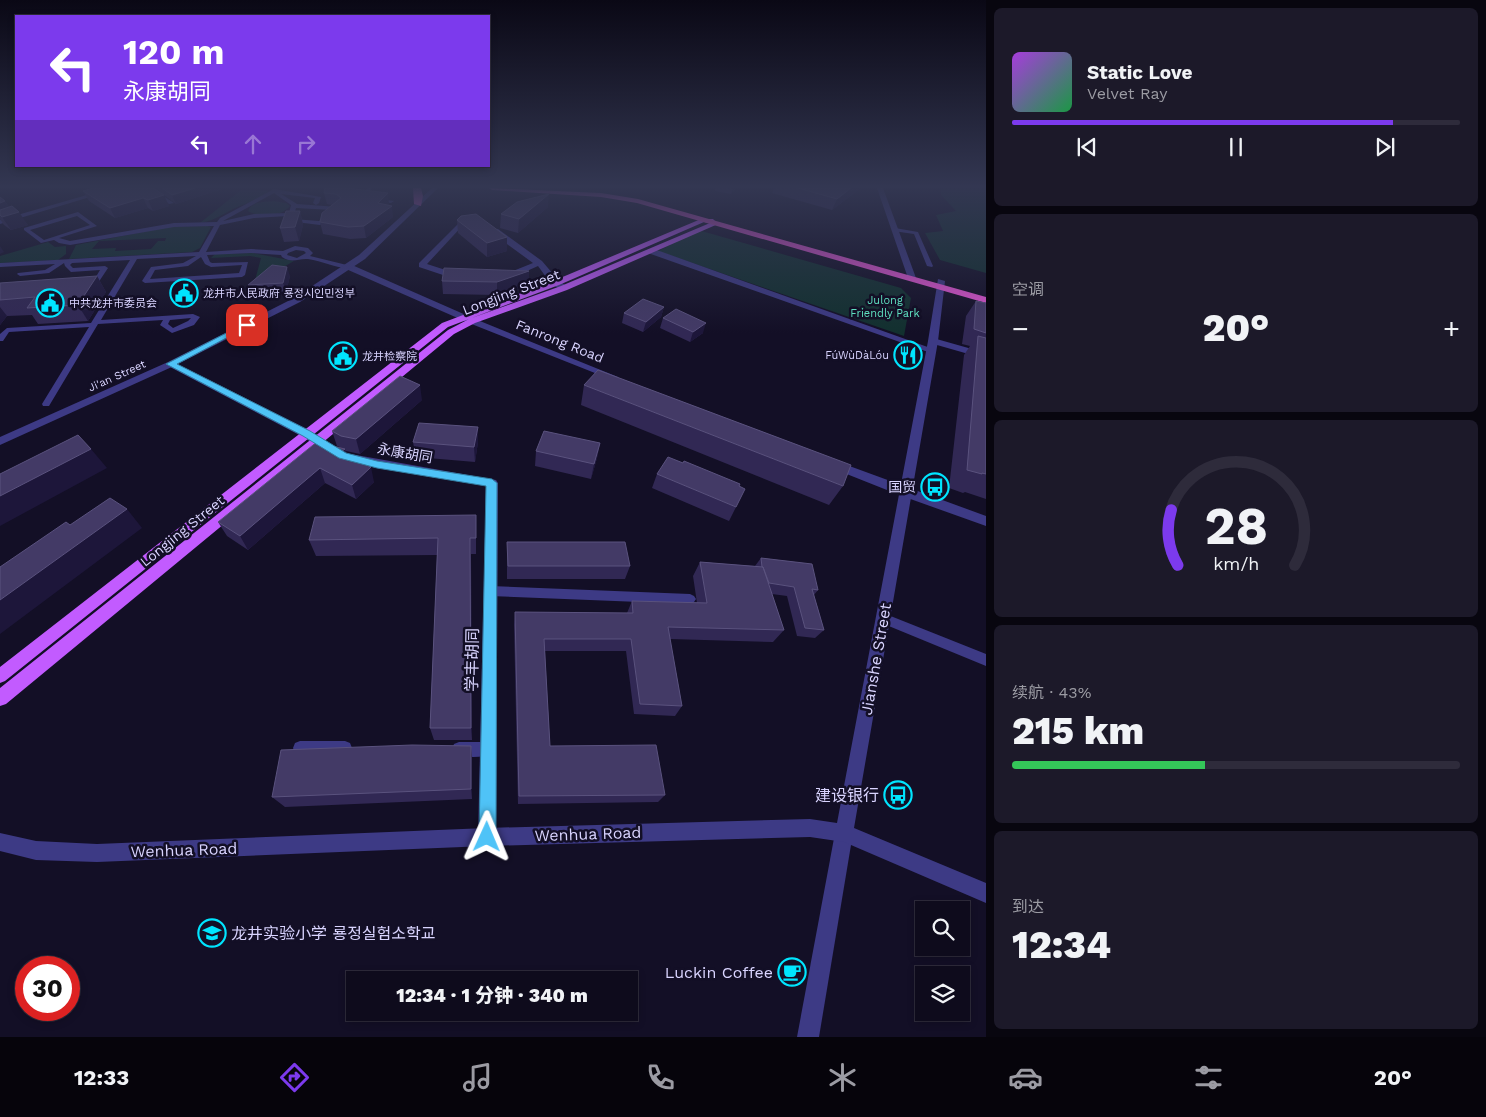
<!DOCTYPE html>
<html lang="zh">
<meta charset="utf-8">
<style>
body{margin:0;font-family:"Work Sans","Noto Sans SC","Noto Sans KR",sans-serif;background:#1c1929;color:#f1f3f6;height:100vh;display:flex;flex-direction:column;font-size:19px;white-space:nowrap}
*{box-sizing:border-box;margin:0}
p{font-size:16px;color:#9b9ba3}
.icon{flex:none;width:28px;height:28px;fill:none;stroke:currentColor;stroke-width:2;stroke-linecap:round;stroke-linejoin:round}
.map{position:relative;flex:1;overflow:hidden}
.drawer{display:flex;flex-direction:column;gap:8px;padding:8px;background:#08060f;width:500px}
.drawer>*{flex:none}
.banner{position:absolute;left:15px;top:15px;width:475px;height:152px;border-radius:0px;box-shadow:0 2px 8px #0003,0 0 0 1px #2e2b3b;background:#7c3aed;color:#fff;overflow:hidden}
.fabs{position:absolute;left:915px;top:901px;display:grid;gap:10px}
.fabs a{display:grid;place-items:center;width:55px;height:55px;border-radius:0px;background:#0e0b1c;box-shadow:0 2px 8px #0003,0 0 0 1px #2e2b3b;font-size:25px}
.speed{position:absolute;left:15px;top:956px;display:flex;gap:10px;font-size:25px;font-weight:700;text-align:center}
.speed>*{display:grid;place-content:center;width:65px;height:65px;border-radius:50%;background:#0e0b1c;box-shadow:0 2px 8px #0003,0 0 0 1px #2e2b3b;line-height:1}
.speed .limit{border:8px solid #d22;background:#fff;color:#111}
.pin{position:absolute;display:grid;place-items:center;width:42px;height:42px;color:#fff;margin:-21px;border-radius:10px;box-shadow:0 2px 8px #0006}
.me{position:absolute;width:55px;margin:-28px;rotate:1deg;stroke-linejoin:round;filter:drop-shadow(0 0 4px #0008)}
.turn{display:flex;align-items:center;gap:18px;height:105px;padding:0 25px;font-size:22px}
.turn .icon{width:65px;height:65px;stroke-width:2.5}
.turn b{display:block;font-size:35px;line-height:42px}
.lanes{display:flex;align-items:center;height:48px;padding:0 25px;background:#0003;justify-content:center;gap:25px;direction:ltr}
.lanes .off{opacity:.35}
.big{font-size:38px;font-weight:800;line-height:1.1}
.drawer .card{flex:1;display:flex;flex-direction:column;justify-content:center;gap:8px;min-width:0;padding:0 18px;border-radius:8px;background:#1c1929}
.drawer .dial{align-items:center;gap:0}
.dial svg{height:130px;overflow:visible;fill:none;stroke:#2e2b3b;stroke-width:7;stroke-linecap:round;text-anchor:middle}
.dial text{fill:#f1f3f6;stroke:none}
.song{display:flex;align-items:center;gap:15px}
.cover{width:60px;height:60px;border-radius:8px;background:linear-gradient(135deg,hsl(280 70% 55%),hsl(140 70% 35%))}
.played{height:5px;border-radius:2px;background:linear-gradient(90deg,#7c3aed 85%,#2e2b3b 85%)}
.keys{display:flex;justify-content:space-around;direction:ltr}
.heat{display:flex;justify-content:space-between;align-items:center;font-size:28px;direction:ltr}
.charge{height:8px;border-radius:4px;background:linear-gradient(90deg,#34c759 43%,#2e2b3b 0)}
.trip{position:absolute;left:346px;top:971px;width:292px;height:50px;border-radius:0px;background:#0e0b1c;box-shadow:0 2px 8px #0003,0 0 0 1px #2e2b3b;font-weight:800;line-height:50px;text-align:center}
.tabs{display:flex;height:80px;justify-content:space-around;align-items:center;background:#06040b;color:#9b9ba3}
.tabs .icon{width:35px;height:35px}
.tabs .current{color:#7c3aed}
.tabs b{font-size:22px;color:#f1f3f6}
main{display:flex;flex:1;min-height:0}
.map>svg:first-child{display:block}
</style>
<main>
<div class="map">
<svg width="986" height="1037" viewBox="0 0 986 1037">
<rect width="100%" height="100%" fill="#130f26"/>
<path fill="#12302f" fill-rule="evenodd" d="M941 188H986V273L940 260 925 233 943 231 936 215 956 211 941 195Z
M241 190 268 191C259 201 244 203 233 209 221 215 214 221 200 223Z
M274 201 286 203 290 206C282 217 258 217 248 211 252 201 265 202 274 201Z
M207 226 211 227 200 248 192 252 69 259 76 245 169 227ZM166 238 165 241H158L151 249 115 251 116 248 92 249 99 241Z
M698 230 901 288 911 298 904 336 658 251Z
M48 242 55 247 66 246V254L58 260 0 263V256Z
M253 253 294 261 254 284 261 258 250 256 211 258 215 254Z"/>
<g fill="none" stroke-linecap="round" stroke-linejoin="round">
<path fill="#3d3a85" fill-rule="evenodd" d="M145 188H151L174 203 169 204Z
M367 188H372L366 197 394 201 391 203 361 199Z
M274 189 321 197 319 203 316 205 313 203 315 198 281 194 297 204 338 207 341 209 320 225 288 221V216L254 218 220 225 206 252 251 249 283 251 295 246 308 248 313 253 310 256 351 266V268C337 269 323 261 308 259 298 258 293 264 282 257L281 255 251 253 207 255 210 262 212 263 248 262 245 275 242 277 145 283 142 281 151 267 183 263 196 256 137 259 101 320 193 314 200 317 194 325 172 333 160 325 163 320 98 324 49 406H43L42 404 89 327 9 332 3 341H0V334L7 328 91 323 130 260 72 263 70 265 73 268 105 266 108 268 98 283 87 285 84 283 85 282 94 280 100 270 71 272 65 266 64 263 49 273 20 276 17 274 18 273 45 270 55 264 0 267V263L199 252 214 226 174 227 70 245 59 243 54 240 41 243 24 230V228L78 212 97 226 59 238 70 241 174 223 217 222 220 218ZM274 193 291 205 289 213 254 214 223 221ZM296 208 333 210 319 221 293 219ZM77 216 90 225 44 240 30 230ZM296 250 304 251 306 253 297 258 287 255 288 253ZM201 257 205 264 211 267 242 265 239 273 150 279 155 270 188 266ZM191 318 188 321 173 328 168 324 170 320Z
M895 228 918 232 933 266 932 267 927 266 914 234 893 231V229Z
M490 586 690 594 694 596 696 599 694 602 690 604 490 596 486 594 484 591 486 588Z
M883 613 986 654V666L879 622 877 618 879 614Z
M300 741H345L350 743 352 748 350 753 345 755H300L295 753 293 748 295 743Z
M459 742H488L493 744 495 749 493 754C483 758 464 758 454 754L452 749 454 744Z"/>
<path fill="#3d3a85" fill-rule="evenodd" d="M844 824 850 827 853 833 819 1037H797L835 833 838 827Z"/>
<path fill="#3d3a85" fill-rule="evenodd" d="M463 219 476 223 472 225 465 223 427 264 461 275V279H455L419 267V263Z
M492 229H498L542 261 559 281 567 286V290C554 291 545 275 538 266L509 279H503V275L533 263 492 233Z
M648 249H654L936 350 931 353 928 352 648 253Z
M346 265H352L475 319 618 377 613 380 610 379 469 323 346 269Z
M933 338 986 353V359L930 343 928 341Z
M171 361 311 431 345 453 496 480 498 483 496 837 494 844 487 846 480 844 478 837 486 486 377 468 338 459 303 437 168 366 166 364Z
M833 460 986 516V526L902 496 829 467 827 464Z"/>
<path fill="#3d3a85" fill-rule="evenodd" d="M111 188H120L0 224V220Z
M432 188H438L365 259 300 302 174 366 0 445V437L168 362 294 298 359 255Z
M877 188H883L916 278 915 280 908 278Z
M938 279 945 281 938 341 854 828 986 883V903L844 842 810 837 487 846 97 862 36 860 0 851V833L36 841 97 844 487 828 810 819 837 823 928 341Z"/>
<path fill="#c25bff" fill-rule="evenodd" d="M701 219H713L718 224 567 290 475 323 454 334 6 704 0 706V688L448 330 469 319 561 286 710 223 704 222 559 285 448 327 5 681 0 683V667L442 323 553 281Z"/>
<path fill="#e055d1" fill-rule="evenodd" d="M413 188H421L423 196 421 206 414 204Z
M489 188 601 193 638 199 986 297V303L637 203 601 197 492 190Z"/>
</g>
<path fill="#312854" d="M155 188H225L176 204Z
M325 188 389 205 393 217 366 238 350 239 323 234 320 222 332 205 327 204 324 193Z
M715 188H736L731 194 715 191Z
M774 188H861L832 210 772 193Z
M83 191 164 195 169 206 153 211 148 208 115 218 89 201Z
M0 197 5 201 9 207 28 225 11 230 4 225 0 219Z
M548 207 518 233 500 228 501 214Z
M300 211 303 225 299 241 284 242 280 228Z
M457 220 507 251 487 257 458 233Z
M529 271V283L497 295 443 294 442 281Z
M97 276 106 292 88 321 38 324 32 315 7 316 0 325V283Z
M290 276 286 292 252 294 248 285Z
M976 301 986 303V499L965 492 963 493 949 488 964 355 970 346 962 344 966 316Z
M664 307 661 317 643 332 622 323 624 313Z
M663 318 703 333 690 342 660 328Z
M584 385 843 486 829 505 581 405Z
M422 400 360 454 346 451 347 455 374 482 356 499 325 483 248 550 227 536 218 522 332 446 340 447 337 446 332 431Z
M413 442H478L475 462 416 457Z
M600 443 597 458 591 479 535 466 536 451Z
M657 474 736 507 729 521 652 488Z
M476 532V554H471L472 738V740H434L430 728 437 555 316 556 309 540Z
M507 542 630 566 625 579H507Z
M761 558 818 590 814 595 824 630 815 638 797 636 787 596 772 594 784 630 773 642 670 639 682 706 675 716 634 714 626 651H545L550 746 665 795 658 802 518 804 514 625 515 612 627 613 632 601 697 603 693 576 700 562 755 566Z
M472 758V799L285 807 272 797Z"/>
<path fill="#1d163a" d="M195 188H225L176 204 172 195Z
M733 188H736L731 194Z
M851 188H861L832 210 837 199Z
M388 193 389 205 382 213 392 206 393 217 366 238 364 226 378 203Z
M549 194 548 207 518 233 519 219Z
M164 195 169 206 153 211 148 200Z
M143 198 148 208 115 218 110 208Z
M5 201 13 214 19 212 28 225 11 230 2 217 0 215V203Z
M300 211 303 225 299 241 295 227Z
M507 237V251L487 257V243Z
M0 246 4 252 0 254Z
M287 267 290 276 286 292 283 283Z
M529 271V283L497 295V282Z
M97 276 106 292 88 321 78 305Z
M0 307 7 316 0 325Z
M664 307 661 317 643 332 646 322Z
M706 323 703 333 690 342 693 332Z
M420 385 422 400 360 454 356 439Z
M478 427V442L475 462 474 447Z
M600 443 597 458 591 479 594 464Z
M91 449 107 468 0 526V496Z
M345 449 349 464 341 452Z
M371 467 374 482 356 499 352 485Z
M320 468 325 483 248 550 240 536Z
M127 509 142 528 0 634V600Z
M470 538 471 554 472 740 471 728Z
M471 746 472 758V799L471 789Z"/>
<path fill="#433a66" stroke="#5a527e" d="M93 188H153L164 195 148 200 143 198 110 208 83 191Z
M162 188H195L172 195Z
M325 188H347L388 193 378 203 392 206 364 226 348 227 320 222 322 213 341 198 336 194 324 193Z
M798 188H851L837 199Z
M549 194 519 219 501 214 517 202Z
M0 197 5 201 0 203Z
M12 206 19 212 2 217 0 215V210Z
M286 211H300L295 227 280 228Z
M476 214 507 237 487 243 457 220 461 216Z
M272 265 287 267 283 283 248 285Z
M444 268 529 271 497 282 442 281Z
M97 276 78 305 27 308 35 297 0 300V283Z
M643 299 664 307 646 322 624 313Z
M976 301 986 303V333L974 329Z
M676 309 706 323 693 332 663 318Z
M978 336 986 338V474L982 473V474L967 470Z
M598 370 851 465 843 486 584 385Z
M400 376 420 385 356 439 341 436 332 431Z
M419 423 478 427 474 447 413 442Z
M544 431 600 443 594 464 536 451Z
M78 435 91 449 0 496V474Z
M322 439 332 446 345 449 341 452 371 467 352 485 320 468 240 536 218 522 318 441Z
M668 457 683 463 684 461 740 484 739 486 745 489 736 507 657 474Z
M110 498 127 509 0 600V567L66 522 70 525Z
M476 515V538H470L471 726V728H430L438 538 309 540 315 517Z
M507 542H625L630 566H508Z
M761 558 812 564 818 590 812 589 824 630 805 628 794 587 769 583 763 567H762Z
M700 562 763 567 784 630 668 627 682 706 640 704 631 639H544L550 746 656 745 665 795 519 796 515 612 633 613 632 601 707 603Z
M412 745 471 746V789L272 797 281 750Z"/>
<linearGradient id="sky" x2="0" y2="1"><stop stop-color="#0a0815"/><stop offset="0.56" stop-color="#333752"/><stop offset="1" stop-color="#333752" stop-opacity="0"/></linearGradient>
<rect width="986" height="333" fill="url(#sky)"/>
<path fill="#4fc3f7" stroke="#337fa1" d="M244 324 251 325 177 364 310 431 346 453 377 461 492 479 497 483 496 837 493 843 487 845 481 843 479 837 486 486 377 468 339 458 303 436 166 364Z"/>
<defs>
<g id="civic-ring" transform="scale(1.4375)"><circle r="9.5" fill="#130f26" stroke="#00e5ff" stroke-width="1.5"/><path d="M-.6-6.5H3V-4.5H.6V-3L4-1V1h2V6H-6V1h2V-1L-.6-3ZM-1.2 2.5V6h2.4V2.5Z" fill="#00e5ff"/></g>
<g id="restaurant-ring" transform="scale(1.4375)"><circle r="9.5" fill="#130f26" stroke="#00e5ff" stroke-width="1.5"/><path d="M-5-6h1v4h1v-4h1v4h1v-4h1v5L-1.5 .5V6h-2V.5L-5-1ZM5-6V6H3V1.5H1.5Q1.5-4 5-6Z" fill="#00e5ff"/></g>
<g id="bus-ring" transform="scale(1.4375)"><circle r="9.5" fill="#130f26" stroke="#00e5ff" stroke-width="1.5"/><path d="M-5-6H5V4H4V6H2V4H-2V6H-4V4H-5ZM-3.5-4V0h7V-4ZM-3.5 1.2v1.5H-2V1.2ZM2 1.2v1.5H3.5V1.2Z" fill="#00e5ff"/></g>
<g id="school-ring" transform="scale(1.4375)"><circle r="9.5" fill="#130f26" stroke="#00e5ff" stroke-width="1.5"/><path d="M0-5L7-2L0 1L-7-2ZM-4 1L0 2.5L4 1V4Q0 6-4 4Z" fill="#00e5ff"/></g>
<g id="cafe-ring" transform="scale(1.4375)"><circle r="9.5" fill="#130f26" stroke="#00e5ff" stroke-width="1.5"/><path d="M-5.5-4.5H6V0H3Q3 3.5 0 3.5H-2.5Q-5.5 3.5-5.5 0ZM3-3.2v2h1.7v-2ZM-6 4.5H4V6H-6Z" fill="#00e5ff"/></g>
</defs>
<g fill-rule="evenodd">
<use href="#civic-ring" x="184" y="293"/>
<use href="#civic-ring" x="50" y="303"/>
<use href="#restaurant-ring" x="908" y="355"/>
<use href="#civic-ring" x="343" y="356"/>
<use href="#bus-ring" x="935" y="487"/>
<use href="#bus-ring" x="898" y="795"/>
<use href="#school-ring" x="212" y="933"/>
<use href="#cafe-ring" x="792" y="972"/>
</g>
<g text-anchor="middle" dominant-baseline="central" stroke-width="5" stroke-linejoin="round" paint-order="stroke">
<g font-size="11" fill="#d9d4ff" stroke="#130f26" text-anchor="start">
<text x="203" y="293">龙井市人民政府 룡정시인민정부</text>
<text x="69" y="303">中共龙井市委员会</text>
<text x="889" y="355" text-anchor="end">FúWùDàLóu</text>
<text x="362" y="356">龙井检察院</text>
</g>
<g font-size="11" fill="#5fe0c0" stroke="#130f26">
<text x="885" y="300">Julong<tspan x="885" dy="13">Friendly Park</tspan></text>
</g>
<g font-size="11" fill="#d9d4ff" stroke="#130f26">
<text transform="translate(117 376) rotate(-24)">Ji'an Street</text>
</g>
<g font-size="14" fill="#d9d4ff" stroke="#130f26">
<text transform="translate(511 292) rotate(-21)">Longjing Street</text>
<text transform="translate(560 341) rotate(22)">Fanrong Road</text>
<text transform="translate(405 453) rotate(10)">永康胡同</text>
<text transform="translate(182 531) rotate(-39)">Longjing Street</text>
</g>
<g font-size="14" fill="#d9d4ff" stroke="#130f26" text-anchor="end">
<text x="916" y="487">国贸</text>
</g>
<g font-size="16" fill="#d9d4ff" stroke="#130f26">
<text transform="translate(876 659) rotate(-80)">Jianshe Street</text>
<text transform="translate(472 660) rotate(-89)">学丰胡同</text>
<text transform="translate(588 834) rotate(-2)">Wenhua Road</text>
<text transform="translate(184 850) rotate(-2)">Wenhua Road</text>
</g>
<g font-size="16" fill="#d9d4ff" stroke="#130f26" text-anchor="end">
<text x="879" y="795">建设银行</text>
<text x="231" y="933" text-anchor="start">龙井实验小学 룡정실험소학교</text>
<text x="773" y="972">Luckin Coffee</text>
</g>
</g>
</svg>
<div class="fabs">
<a><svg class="icon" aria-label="search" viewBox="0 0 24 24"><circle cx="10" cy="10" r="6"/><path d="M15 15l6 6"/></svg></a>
<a><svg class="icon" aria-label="layers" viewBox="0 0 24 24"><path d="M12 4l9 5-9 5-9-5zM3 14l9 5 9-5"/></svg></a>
</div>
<div class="speed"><div class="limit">30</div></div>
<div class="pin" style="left:247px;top:325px;background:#d93025"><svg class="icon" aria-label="arrive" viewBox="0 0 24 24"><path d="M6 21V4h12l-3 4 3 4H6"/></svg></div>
<svg class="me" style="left:487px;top:837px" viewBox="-20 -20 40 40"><path d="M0-17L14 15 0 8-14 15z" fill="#4fc3f7" stroke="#fff" stroke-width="4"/></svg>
<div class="trip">12:34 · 1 分钟 · 340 m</div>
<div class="banner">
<div class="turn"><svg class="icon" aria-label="left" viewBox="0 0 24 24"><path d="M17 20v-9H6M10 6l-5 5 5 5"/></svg><div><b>120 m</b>永康胡同</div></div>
<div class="lanes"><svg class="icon" aria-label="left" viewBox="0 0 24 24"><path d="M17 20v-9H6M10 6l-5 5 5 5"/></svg><svg class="icon off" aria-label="ahead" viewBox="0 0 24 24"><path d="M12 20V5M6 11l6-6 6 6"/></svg><svg class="icon off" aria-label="right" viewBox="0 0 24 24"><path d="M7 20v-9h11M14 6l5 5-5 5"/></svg></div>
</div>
</div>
<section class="drawer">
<div class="card">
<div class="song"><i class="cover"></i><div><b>Static Love</b><p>Velvet Ray</p></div></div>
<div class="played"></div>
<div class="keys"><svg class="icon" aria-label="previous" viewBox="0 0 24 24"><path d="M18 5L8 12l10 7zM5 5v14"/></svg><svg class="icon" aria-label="pause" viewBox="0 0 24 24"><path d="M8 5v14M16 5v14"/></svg><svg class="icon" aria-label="next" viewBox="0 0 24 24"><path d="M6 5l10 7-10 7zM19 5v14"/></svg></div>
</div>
<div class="card"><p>空调</p>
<div class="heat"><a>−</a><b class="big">20°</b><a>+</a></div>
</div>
<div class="card dial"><svg viewBox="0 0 100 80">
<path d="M14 69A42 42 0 1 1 86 69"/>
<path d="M14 69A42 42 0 0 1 10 35" stroke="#7c3aed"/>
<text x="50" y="56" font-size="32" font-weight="700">28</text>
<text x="50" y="72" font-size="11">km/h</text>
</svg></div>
<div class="card"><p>续航 · 43%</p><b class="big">215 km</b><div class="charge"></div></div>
<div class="card"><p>到达</p><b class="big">12:34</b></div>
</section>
</main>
<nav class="tabs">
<b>12:33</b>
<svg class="icon current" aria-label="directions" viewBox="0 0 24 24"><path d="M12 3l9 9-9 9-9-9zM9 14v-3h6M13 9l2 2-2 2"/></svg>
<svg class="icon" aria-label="music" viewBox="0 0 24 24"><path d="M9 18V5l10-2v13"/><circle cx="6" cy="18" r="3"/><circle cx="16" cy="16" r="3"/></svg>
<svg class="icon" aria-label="phone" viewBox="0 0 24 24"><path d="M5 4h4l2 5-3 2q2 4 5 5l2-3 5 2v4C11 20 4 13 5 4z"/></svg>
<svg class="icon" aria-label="climate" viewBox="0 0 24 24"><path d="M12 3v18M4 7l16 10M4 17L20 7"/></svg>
<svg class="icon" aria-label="car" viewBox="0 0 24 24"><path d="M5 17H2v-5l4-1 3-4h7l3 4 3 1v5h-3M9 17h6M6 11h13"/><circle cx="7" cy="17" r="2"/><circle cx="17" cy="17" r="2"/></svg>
<svg class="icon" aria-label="filters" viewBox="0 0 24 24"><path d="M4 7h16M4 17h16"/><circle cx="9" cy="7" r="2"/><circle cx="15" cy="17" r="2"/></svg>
<b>20°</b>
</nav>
